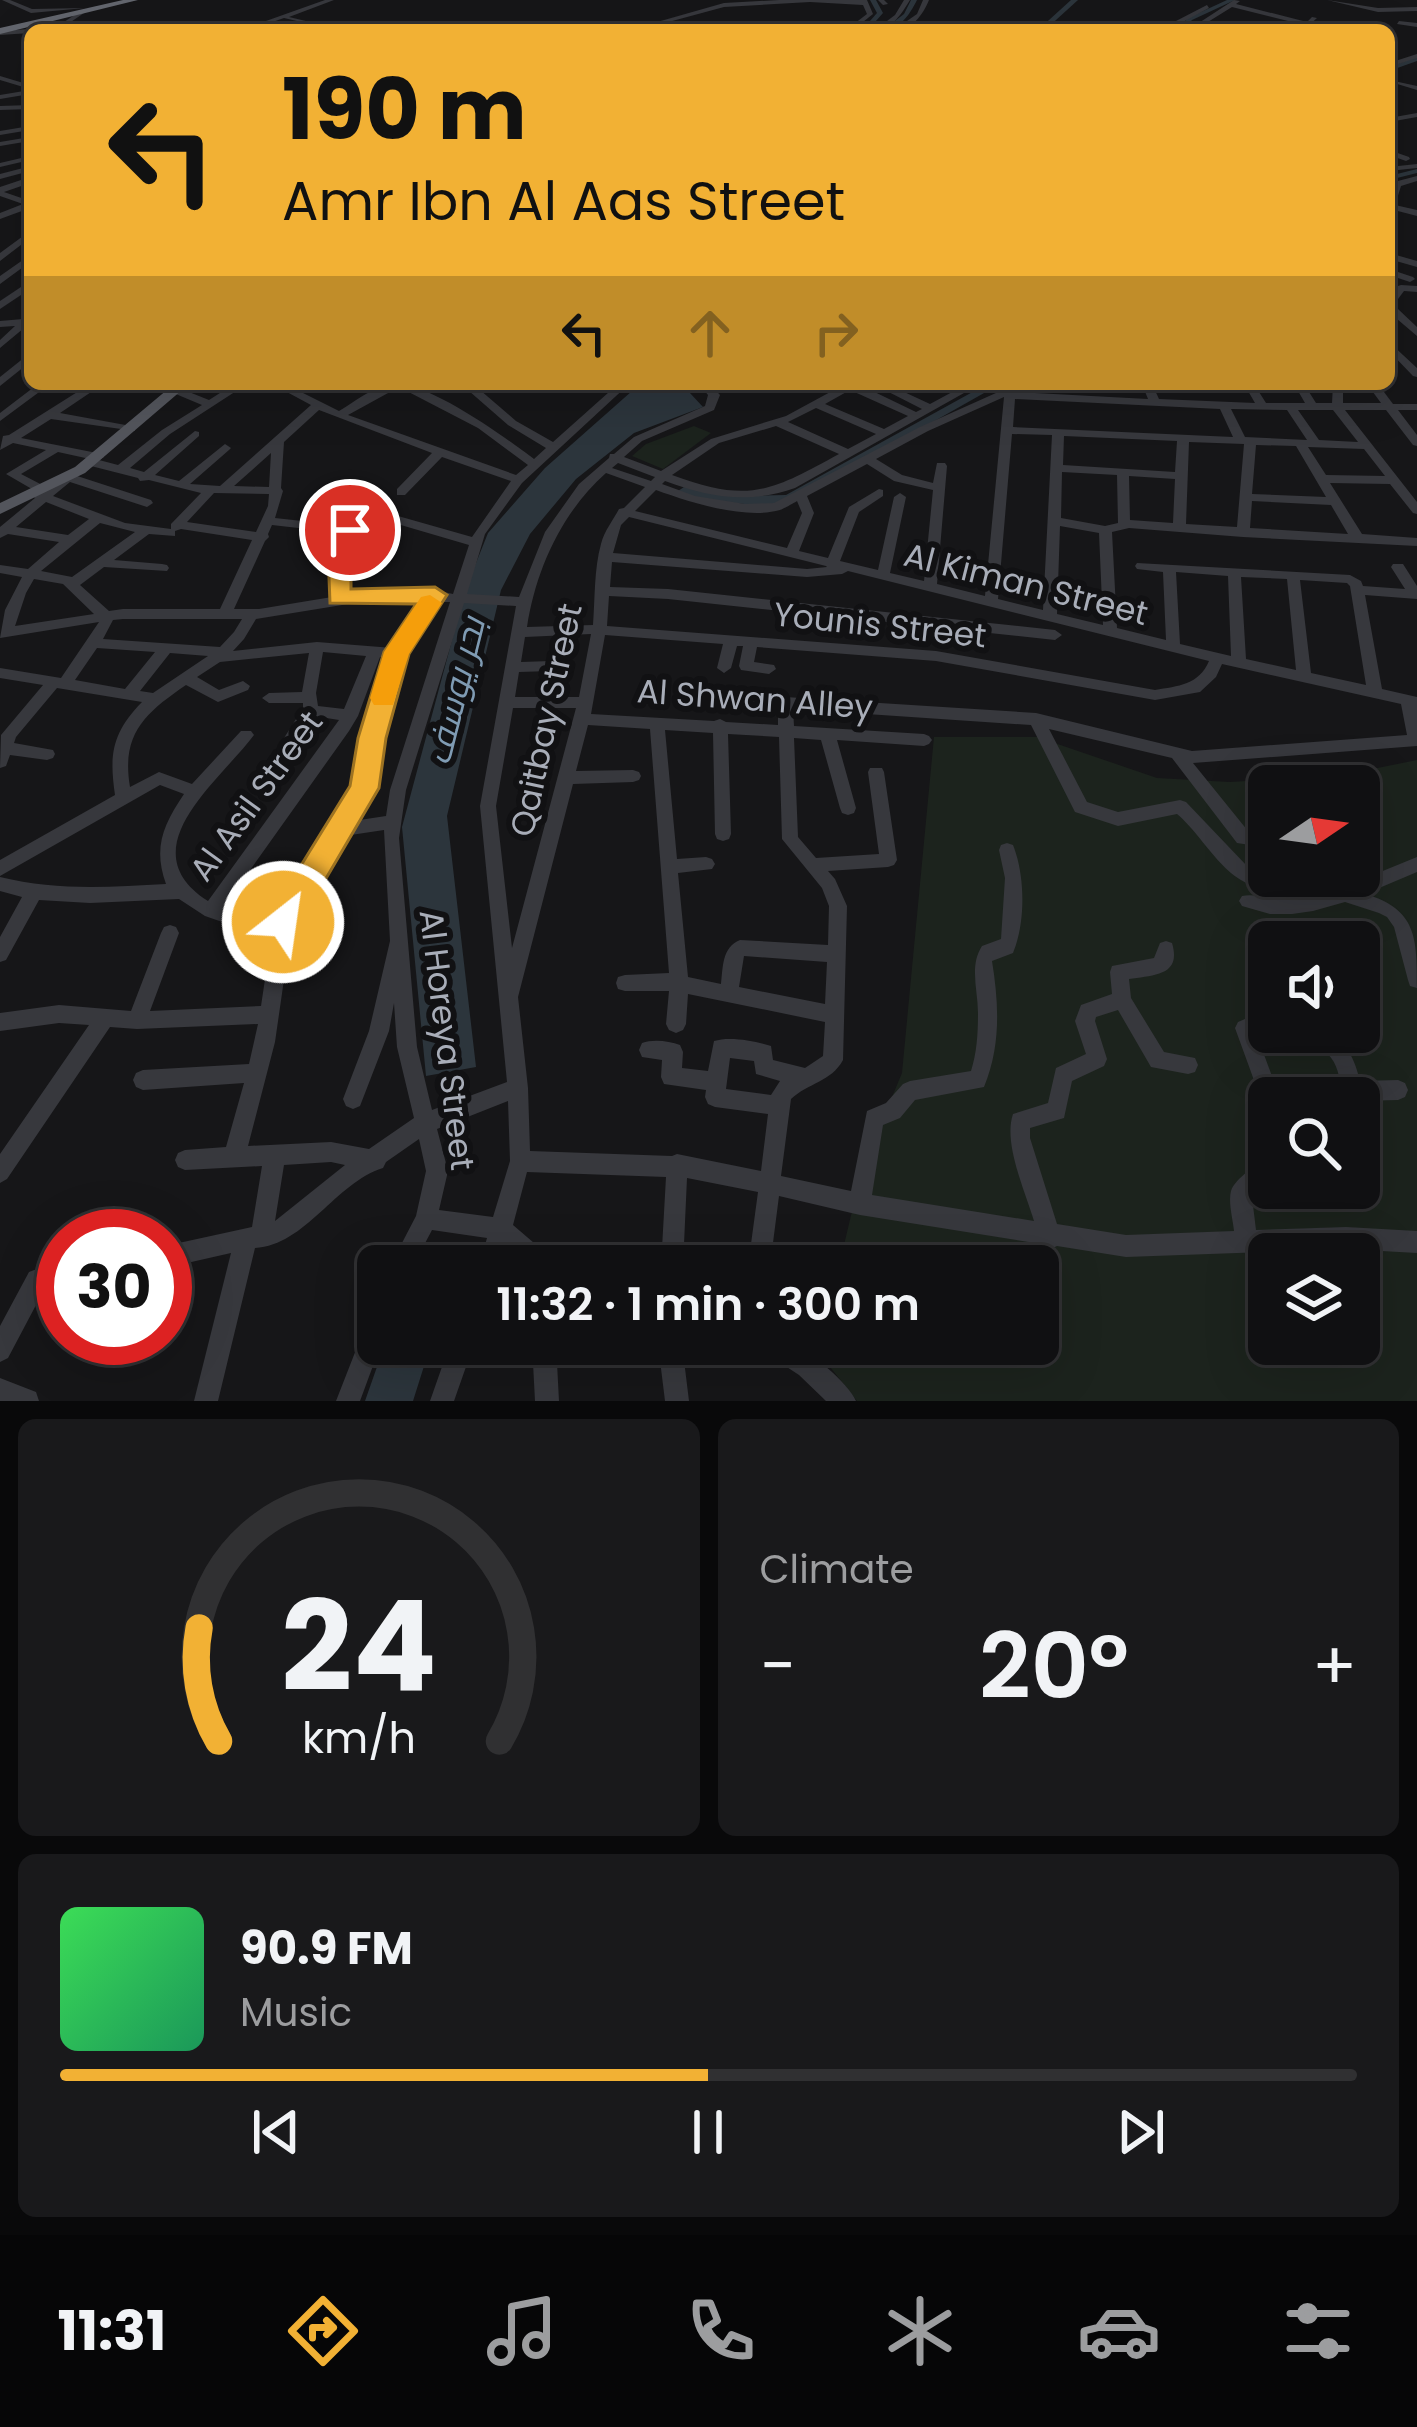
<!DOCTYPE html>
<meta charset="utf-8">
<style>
body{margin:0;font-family:Poppins,Cairo,sans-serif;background:#19191b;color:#f1f3f6;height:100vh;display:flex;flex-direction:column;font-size:45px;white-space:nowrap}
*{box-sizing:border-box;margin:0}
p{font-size:39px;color:#9c9d9f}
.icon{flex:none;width:66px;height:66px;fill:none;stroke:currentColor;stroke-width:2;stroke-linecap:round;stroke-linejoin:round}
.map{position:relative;height:1401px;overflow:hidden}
.sheet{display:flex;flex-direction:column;gap:18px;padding:18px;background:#09090a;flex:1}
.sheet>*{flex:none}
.guide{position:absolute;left:24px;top:24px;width:1371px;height:366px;border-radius:18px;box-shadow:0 12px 48px #0002,0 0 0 3px #303032;background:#f2b134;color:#111;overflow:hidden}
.needle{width:78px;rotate:77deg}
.fabs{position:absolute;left:1248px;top:765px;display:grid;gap:24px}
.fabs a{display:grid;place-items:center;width:132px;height:132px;border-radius:18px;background:#101012;box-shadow:0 12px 48px #0002,0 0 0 3px #303032;font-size:60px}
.speed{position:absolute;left:36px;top:1209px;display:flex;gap:24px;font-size:60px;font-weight:700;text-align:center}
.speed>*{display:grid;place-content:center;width:156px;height:156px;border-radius:50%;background:#101012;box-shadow:0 12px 48px #0002,0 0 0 3px #303032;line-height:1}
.speed .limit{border:18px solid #d22;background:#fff;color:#111}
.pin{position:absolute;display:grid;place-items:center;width:102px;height:102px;color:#fff;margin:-51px;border:6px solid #fff;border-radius:50%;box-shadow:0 3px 12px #0007}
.me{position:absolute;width:132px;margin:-66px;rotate:30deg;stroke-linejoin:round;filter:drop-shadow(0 0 9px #0008)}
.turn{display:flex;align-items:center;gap:42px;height:252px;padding:0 60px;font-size:54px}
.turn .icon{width:156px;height:156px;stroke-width:2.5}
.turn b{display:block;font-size:84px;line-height:102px}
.lanes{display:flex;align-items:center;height:114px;padding:0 60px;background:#0003;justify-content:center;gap:60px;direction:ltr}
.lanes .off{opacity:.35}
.big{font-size:90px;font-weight:600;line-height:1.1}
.sheet .tile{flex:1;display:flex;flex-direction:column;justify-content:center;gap:18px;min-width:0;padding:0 42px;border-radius:18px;background:#19191b}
.sheet .dial{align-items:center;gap:0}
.dial svg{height:312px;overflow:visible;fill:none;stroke:#303032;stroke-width:7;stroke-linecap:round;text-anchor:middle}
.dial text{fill:#f1f3f6;stroke:none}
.song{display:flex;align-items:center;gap:36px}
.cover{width:144px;height:144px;border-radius:18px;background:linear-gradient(135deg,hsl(130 70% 55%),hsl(150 70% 35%))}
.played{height:12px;border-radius:6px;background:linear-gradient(90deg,#f2b134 50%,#303032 50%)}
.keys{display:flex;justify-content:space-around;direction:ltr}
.heat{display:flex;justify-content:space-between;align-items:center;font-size:66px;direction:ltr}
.sheet .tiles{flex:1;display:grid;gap:18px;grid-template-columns:1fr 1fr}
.tile:last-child{grid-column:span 2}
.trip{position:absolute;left:357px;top:1245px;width:702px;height:120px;border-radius:18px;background:#101012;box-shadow:0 12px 48px #0002,0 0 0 3px #303032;font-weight:600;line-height:120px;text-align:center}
.dock{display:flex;height:192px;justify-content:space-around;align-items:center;background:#060607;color:#9c9d9f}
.dock .icon{width:84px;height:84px}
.dock .current{color:#f2b134}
.dock b{font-size:54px;color:#f1f3f6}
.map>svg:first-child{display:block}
</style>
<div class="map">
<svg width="1417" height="1401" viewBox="0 0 1417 1401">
<rect width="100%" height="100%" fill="#161618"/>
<path fill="#1c231d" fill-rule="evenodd" d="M694 426 711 433 663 469 632 456 646 444Z
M934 737H1037L1157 778 1230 782 1343 775 1417 760V1401H857L819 1353 821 1344H1038V1266H839L862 1169 902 1073ZM1269 786H1359V876H1269ZM1269 942H1359V1032H1269ZM1269 1098H1359V1188H1269ZM1269 1254H1359V1344H1269Z"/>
<path fill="#2c353c" d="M671 385 690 393 703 407 634 433 576 479 530 534 501 590 447 816 476 1067 426 1076 402 827 466 588 488 533 545 468 632 391Z
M385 1344H431L413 1401H365Z"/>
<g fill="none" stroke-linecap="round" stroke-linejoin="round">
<path fill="#2c353c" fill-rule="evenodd" d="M870 0H876L883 13 868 30H862L877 13Z
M911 0H917C910 14 900 30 883 30L904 14Z
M1071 0H1078L1045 30H1038Z
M1227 0H1235L1192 20 1183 30H1177L1188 18Z
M1417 57V61L1389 71V67Z
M1417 169V173L1389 180V176Z
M987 384H1000L793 501C756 508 721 503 684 495L678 491 684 487 736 496 786 495Z"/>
<path fill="#37383d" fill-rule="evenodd" d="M2 0H10L32 9 85 8 31 13Z
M325 0H334L289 17 331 27V29L284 18 250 30H241Z
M779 0H867L873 14 853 30H846L867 14 863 5 810 2 724 7 639 30H629L724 3Z
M878 0H884L888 4 883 5Z
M904 0H910C902 13 892 30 875 30L895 15Z
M923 0H929C923 15 912 30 894 30L917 14Z
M1234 0 1240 1 1236 4 1307 22 1312 17 1317 18 1308 26 1232 7 1195 30H1188Z
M1327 0 1378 8 1417 7V11L1378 12Z
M1207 5 1209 8 1181 23 1178 30H1172L1176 21Z
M82 10 84 13 59 30H52Z
M1399 21 1417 23V27L1397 24Z
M30 30V33L0 35V31L30 29 32 30Z
M1417 54V58L1389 67V63Z
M0 76 30 85V89L0 80Z
M1394 81 1417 86V90L1394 83Z
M30 90V94L0 99V95Z
M30 105V109L0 110V106Z
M1417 113V117L1389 122V118Z
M30 126V130L0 135V131Z
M30 137V141L0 146V142Z
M1389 150 1409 157 1410 159 1406 161 1389 155Z
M30 156V160L0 167V163Z
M1417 164V168L1389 171V167Z
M27 167H30V171L0 179V174Z
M1417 176V181L1401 186 1395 205 1417 210V216L1394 210 1389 214V197L1394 182Z
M27 178H30V183L4 192 30 201V208L0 219V213L23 204 0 196V187Z
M30 231V238L0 261V253Z
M1389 253 1417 261V267L1389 259Z
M30 255V262L0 284V276Z
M1389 269 1413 277 1415 279 1410 282 1389 275Z
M30 281V289L0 309V301Z
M1401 285 1417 286V292L1404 291 1392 307 1389 308V298L1398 286Z
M1390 309H1398L1417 327V336L1390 313Z
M30 315V323L0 348V340L15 326 0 327V321L23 319Z
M1389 342 1417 368V377L1413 376 1389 351Z
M30 353V362L0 386V377Z
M38 384H50L0 421V413Z
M90 384H103L60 413 131 426 135 427V431L51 419 21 438 102 454 104 457 99 460 118 465 162 430 202 405 171 392V388H179L209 400 234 384H247L170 434 130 468 144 472 195 431 199 432V436L155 475 179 481 225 444 231 448 229 450 190 484 220 486 311 405 272 384H285L339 411C354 402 373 387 390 384 424 378 506 438 534 459L546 448 508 425 461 384H473L516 421 553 442 618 384H629L522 483 485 534 467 594 519 597 545 532 579 484 609 458 610 454H614L634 437 705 406 708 395 699 384H710L720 395 714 410 642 441 624 457 661 471 711 439 786 416 845 384H858L916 412 922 409 873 384H887L930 404 967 384H980L795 488C750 504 710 498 665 481L662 484 695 496 745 504 774 503 920 427 1016 384H1030L1016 392 1148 399 1142 384H1152L1159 399 1255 403 1244 384H1254L1266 403H1305L1294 384H1304L1316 403H1332L1333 384H1343V403H1381L1367 384H1378L1393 404H1417V410H1398L1417 435V446L1413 445 1386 410H1345L1417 502V514L1413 513 1390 484 1330 483 1362 534 1417 538V546L1243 537 1129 528 1112 532 1117 628 1166 640 1163 572 1137 569 1135 566 1137 563 1350 575 1361 581 1363 586 1405 589 1391 567 1393 564H1403L1417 586V599L1365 595 1382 689 1417 697V746L1193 763 1248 831 1261 832 1269 836V852L1257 846 1237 843 1172 758 1049 729 1087 802 1118 812 1180 800 1186 802 1247 866 1276 877 1279 882 1276 887C1229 894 1208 840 1177 814L1118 826 1075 812 1031 725 793 709 794 726 924 734 929 736 932 740 929 744 924 746 837 740 856 808 854 813 848 815 842 813 840 808 821 740 794 738 798 837 816 858 879 854 868 772 870 768H882L884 772 897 860 894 865 888 867 828 871 835 879 847 906 843 1060C831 1082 808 1083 791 1099L781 1176 851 1191 867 1111 886 1103 903 1084 910 1081 971 1071C977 1052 978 1033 978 1013 978 990 969 966 982 946L1001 939 1005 878 999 850 1001 845 1007 843 1013 845C1025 875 1026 922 1013 953L992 961C999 1004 1001 1046 984 1087L915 1100 900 1118 883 1125 872 1195 1034 1221C1025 1191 1003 1143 1013 1114L1048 1103 1056 1068 1086 1054 1075 1021 1081 1005 1112 994 1110 972 1112 966 1154 958 1160 943 1166 941 1172 943C1182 976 1153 975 1129 979L1131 998 1164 1052 1195 1058 1198 1065 1195 1072 1188 1074 1151 1067 1118 1010 1096 1017 1095 1021 1107 1059 1104 1066 1072 1081 1064 1118 1030 1128V1138L1057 1224 1126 1235 1234 1231C1233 1220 1228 1202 1231 1191 1235 1178 1258 1164 1269 1158V1183L1252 1197 1256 1230 1346 1227 1417 1231V1253L1346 1249 1126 1257 1057 1246 1050 1249 1041 1244 860 1215 779 1196 770 1266H748L758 1192 687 1178 683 1266H661L666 1177 527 1172 513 1225 534 1243 545 1266H522L507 1247 501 1266H479L487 1238 432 1230 413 1266H390L416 1216 426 1171 419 1139 386 1162 383 1168C335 1183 306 1245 255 1248L218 1401H194L231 1253 165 1268V1246L252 1227 262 1166 185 1170 178 1167 175 1160 178 1153 185 1150 226 1147 244 1083 143 1090 136 1087 133 1080 136 1073 143 1070 249 1064 258 1024 137 1029 110 1027 7 1179 0 1183V1154L89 1025 59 1023 0 1031V1013L59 1005 131 1011 161 933 164 927 170 925 176 927 179 933 150 1011 261 1006 271 939 205 916 179 899 90 903 39 900 6 960 0 962V937L22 897 0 891V877C56 891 109 887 166 884 153 848 163 825 184 794L160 785 0 876V860L115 795C109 754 112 733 142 702L57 688 16 737 14 743 53 750 55 754 53 758 47 760 10 755 6 766 0 768 1 735 43 685 0 678V668L61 678 99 622 0 638 5 610 22 577 0 573V565L28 569 59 542 8 534 0 538V527L35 498 32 495 37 492 6 474 46 450 13 443 0 450 3 436 9 435ZM399 387 478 428 528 465 516 475 348 415ZM850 390 908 416 884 429 825 404ZM1004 397 985 596 937 584 947 466 945 463H937L933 483 902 475 876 459 928 431ZM1015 399 1220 409 1233 437 1013 427ZM816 408 876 434 848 449 788 422ZM1231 409 1287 410 1307 440 1245 437ZM319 410 432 453 397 489V495H405L442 457 511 481 472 537 398 516 392 520 394 523 469 545 453 594 435 590 430 592 379 589 346 595 347 552 354 534 388 538 394 534 393 531 275 518 283 491 281 488 284 442ZM1298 410H1333L1358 442 1319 440ZM776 426 839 454C771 491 750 504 672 475L719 443ZM1012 434 1052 435 1043 610 998 599ZM1064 436 1177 441 1175 472 1063 465ZM1189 442 1244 444 1237 527 1186 524ZM1256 445 1296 446 1326 497 1252 494ZM1308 447 1364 449 1385 476 1326 475ZM58 452 90 459 85 462 87 465 138 478 140 481 149 480 201 493 171 524V529L125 523 53 496 70 482 147 507 153 503 151 500 68 473 48 488 21 474ZM271 453 269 487 234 486ZM618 463 652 476 655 477 651 481 612 468ZM867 464 894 481 933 490 924 581 890 573 906 497 900 493 894 497 878 570 840 561 859 512 883 496V490L879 489 849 507 828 558 799 551 814 513 807 496ZM1062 472 1117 475 1118 523 1105 526 1061 518ZM606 473 645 487 624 508 619 509C614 519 604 531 601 544 594 569 595 599 593 625L527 627C536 569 562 512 606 473ZM1129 476 1175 479 1173 523 1130 520ZM656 490C689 502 745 520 780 510 781 510 796 502 797 501L802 513 787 548 635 511ZM214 493 269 494 268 506 256 532 187 522ZM1252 501 1331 505 1348 534 1250 528ZM46 502 89 519 68 535 16 527ZM629 517 826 566 827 567 807 569 613 553 621 525ZM100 523 135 532 72 577 41 571ZM272 525 342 533 333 552 332 597 259 609H234L265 541 269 537 268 534ZM1060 526 1099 533 1103 625 1057 614ZM181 529 252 540 220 609H123L109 611 80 585 104 567 167 571 169 568 167 565 162 564 114 560 149 534 175 536V531ZM612 562 807 577 842 574 848 571 1209 661C1199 685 1178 686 1155 690L936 651 607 626 609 596 668 599 1055 640 1062 635 1055 630 668 589 610 587ZM1176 572 1228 576 1231 656 1180 644ZM1241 577 1287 579 1296 670 1246 659ZM34 579 63 584 94 614 15 626 26 593ZM1300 580 1347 583 1350 586 1366 685 1311 673ZM379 599 424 601 393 648 317 642 233 651 244 639 256 619ZM438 602H450L390 790 386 816 353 821 372 788 380 738 404 654ZM464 603 516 606 480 806 507 1082 432 1110 417 1047 399 838 406 790ZM123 619H242L234 632 220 647 103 639 113 620ZM591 634 579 697H515L519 672 551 671 558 666 551 661 521 662 525 637ZM605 635 723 644 717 668 724 673 731 668 737 646H743L739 666 741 670 769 674 776 669 774 665 754 662 757 647 936 661 1155 700 1200 692 1216 677 1222 664 1401 704 1407 735 1192 751 1036 713 785 697 704 689 699 690 697 694 699 698 778 708V725L726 722 720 719 714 721 591 714ZM97 648 155 652 125 689 75 680ZM323 652 366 656 344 709 318 706 316 693ZM170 653 208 656 153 693 140 691ZM309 653 302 692 269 693 262 698 269 703H303V708L260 776 258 780 260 784H272L314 716 339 720 208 901C127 849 220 781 254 735L251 731H241L192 784 159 772 130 787C121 734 145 713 186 685L218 702 248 690 250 686 243 681 219 690 197 677 220 662ZM380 657H388L364 738 356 787 274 924 223 908 349 731 358 716ZM513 708H576L512 948 496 806ZM588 725 650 729 669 973 625 975 618 977 616 983 618 989 625 991H669L666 1024 669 1030 676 1033 683 1030 686 1024 688 994 825 1022 823 1056 805 1068 773 1060 771 1046C755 1041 730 1036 714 1041L708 1071 682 1068 683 1052 680 1045C669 1041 653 1039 642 1043L639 1050 642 1057 662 1060 661 1077 664 1084 706 1090 705 1097 708 1104 715 1107 768 1114 761 1171 677 1154 672 1156 530 1151 528 1088 518 997 573 784 633 782 639 780 641 776 639 772 633 770 576 771ZM665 730 713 733 715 834 717 839 723 841 729 839 731 834 728 734 779 737 782 839 822 888 829 906 828 945 740 940C722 947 723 967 721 984L688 977 678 873 712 869 715 864 712 859 706 857 677 859ZM384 830 390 941 369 1031 343 1099 346 1106 353 1109 360 1106 389 1031 394 1003 397 1047 414 1118 369 1149 331 1142 248 1146 275 1042 292 924 344 836ZM744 956 827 962 825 1004 739 987ZM730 1058 754 1061 756 1074 780 1081 771 1095 726 1089ZM508 1101 510 1161 493 1217 439 1210 448 1171 437 1129ZM331 1162 345 1165 275 1221 284 1165Z
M1417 857V872L1365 894C1417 909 1417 938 1417 988L1410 986 1408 980 1394 927 1387 917 1379 913 1345 902 1313 911 1292 914H1270L1242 906 1239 901 1242 896C1253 894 1262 897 1274 899 1292 900 1310 897 1327 892L1312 881 1309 876H1331L1346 886Z
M1245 1019 1252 1022 1280 1098H1269V1107L1263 1105 1235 1028 1238 1022Z
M1327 1032C1347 1041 1355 1060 1360 1081L1398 1080 1405 1083 1408 1090 1405 1097 1398 1100 1359 1101V1098H1335L1341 1088C1339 1073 1336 1059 1323 1050 1311 1042 1319 1051 1311 1039L1314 1033Z
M63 1259V1281L45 1288 8 1358 0 1362V1326L29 1272Z
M378 1310V1344H381L360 1401H336L370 1314Z
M450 1344H474L454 1401H430Z
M532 1344H556L559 1401H535Z
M658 1344H682L689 1401H665Z
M760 1344C769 1344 781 1342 790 1344 808 1348 849 1384 856 1401H826L799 1375 764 1352Z
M0 1378 36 1392 39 1401H0Z"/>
<path fill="#53555c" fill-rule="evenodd" d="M174 384H189L85 473 0 514V503L75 467Z"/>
<path fill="#63666e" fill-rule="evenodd" d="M123 0H138L0 34V28Z"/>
</g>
<path fill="#f2b134" stroke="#9d7322" stroke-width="3" d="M350 522 361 530 351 552V589L435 587 447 595 409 654 386 738 379 788 294 933 283 937 271 933 266 922 350 786 358 738 384 652 416 604 330 603 328 552 342 524Z"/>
<path fill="#f59e0b" d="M430 595 442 603 409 654 393 705H374L370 698 384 652 421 597Z"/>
<g text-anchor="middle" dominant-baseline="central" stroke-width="12" stroke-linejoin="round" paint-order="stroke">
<g font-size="33" fill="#a8adb8" stroke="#111113">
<text transform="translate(1026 584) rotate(14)">Al Kiman Street</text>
<text transform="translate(880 625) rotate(6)">Younis Street</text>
<text transform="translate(755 699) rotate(4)">Al Shwan Alley</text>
<text transform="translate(546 720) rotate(-78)">Qaitbay Street</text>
<text transform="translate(256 796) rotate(-54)">Al Asil Street</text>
<text transform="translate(447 1040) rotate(83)">Al Horeya Street</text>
</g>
<g font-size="36" font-style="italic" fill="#7f9bb3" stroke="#111113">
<text transform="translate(455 691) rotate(-76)">بحر يوسف</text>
</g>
</g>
</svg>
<div class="fabs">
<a><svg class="needle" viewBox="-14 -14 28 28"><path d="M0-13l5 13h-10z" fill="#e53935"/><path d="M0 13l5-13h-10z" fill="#9c9d9f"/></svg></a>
<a><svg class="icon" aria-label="sound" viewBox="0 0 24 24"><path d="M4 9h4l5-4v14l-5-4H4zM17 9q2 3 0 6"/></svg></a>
<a><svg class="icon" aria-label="search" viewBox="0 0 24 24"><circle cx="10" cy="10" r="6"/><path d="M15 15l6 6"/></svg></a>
<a><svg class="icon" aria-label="layers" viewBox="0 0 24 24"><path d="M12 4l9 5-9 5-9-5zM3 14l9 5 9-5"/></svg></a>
</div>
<div class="speed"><div class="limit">30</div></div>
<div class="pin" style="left:350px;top:530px;background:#d93025"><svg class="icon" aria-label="arrive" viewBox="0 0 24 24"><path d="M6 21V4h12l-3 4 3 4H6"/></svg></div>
<svg class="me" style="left:283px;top:922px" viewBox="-20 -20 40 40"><circle r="17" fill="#f2b134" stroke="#fff" stroke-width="3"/><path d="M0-11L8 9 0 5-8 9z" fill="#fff"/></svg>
<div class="trip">11:32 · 1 min · 300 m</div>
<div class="guide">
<div class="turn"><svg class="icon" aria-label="left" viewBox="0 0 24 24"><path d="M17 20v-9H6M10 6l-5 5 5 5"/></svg><div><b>190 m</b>Amr Ibn Al Aas Street</div></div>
<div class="lanes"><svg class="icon" aria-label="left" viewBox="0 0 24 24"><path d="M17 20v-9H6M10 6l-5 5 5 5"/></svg><svg class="icon off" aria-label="ahead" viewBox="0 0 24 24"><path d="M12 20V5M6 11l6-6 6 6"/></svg><svg class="icon off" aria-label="right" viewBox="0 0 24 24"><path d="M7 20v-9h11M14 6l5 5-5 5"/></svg></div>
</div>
</div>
<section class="sheet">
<div class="tiles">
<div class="tile dial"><svg viewBox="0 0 100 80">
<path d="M14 69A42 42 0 1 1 86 69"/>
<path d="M14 69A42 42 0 0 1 9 40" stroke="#f2b134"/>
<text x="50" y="56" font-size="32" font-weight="700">24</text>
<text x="50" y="72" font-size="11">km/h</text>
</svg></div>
<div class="tile"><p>Climate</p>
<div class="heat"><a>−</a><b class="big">20°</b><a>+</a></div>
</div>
<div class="tile">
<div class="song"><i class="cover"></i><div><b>90.9 FM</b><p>Music</p></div></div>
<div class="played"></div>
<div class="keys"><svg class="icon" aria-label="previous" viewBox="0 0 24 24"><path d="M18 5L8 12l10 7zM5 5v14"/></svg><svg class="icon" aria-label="pause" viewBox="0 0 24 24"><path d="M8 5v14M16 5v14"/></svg><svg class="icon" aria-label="next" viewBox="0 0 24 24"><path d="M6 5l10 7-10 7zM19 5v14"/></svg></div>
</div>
</div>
</section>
<nav class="dock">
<b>11:31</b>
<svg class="icon current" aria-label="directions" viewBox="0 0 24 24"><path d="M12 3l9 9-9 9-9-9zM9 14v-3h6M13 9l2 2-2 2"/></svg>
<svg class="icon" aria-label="music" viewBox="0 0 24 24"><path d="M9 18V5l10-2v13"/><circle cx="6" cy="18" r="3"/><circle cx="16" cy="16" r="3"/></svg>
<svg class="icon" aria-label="phone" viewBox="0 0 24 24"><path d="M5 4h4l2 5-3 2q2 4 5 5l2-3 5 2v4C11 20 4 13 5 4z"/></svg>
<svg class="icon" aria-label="climate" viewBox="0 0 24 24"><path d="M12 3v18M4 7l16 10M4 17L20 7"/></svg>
<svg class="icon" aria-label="car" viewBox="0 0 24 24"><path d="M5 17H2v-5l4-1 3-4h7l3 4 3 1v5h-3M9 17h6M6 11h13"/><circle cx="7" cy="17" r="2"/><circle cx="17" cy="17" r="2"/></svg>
<svg class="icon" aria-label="filters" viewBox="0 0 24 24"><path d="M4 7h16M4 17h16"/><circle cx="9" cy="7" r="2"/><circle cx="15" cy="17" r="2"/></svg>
</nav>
